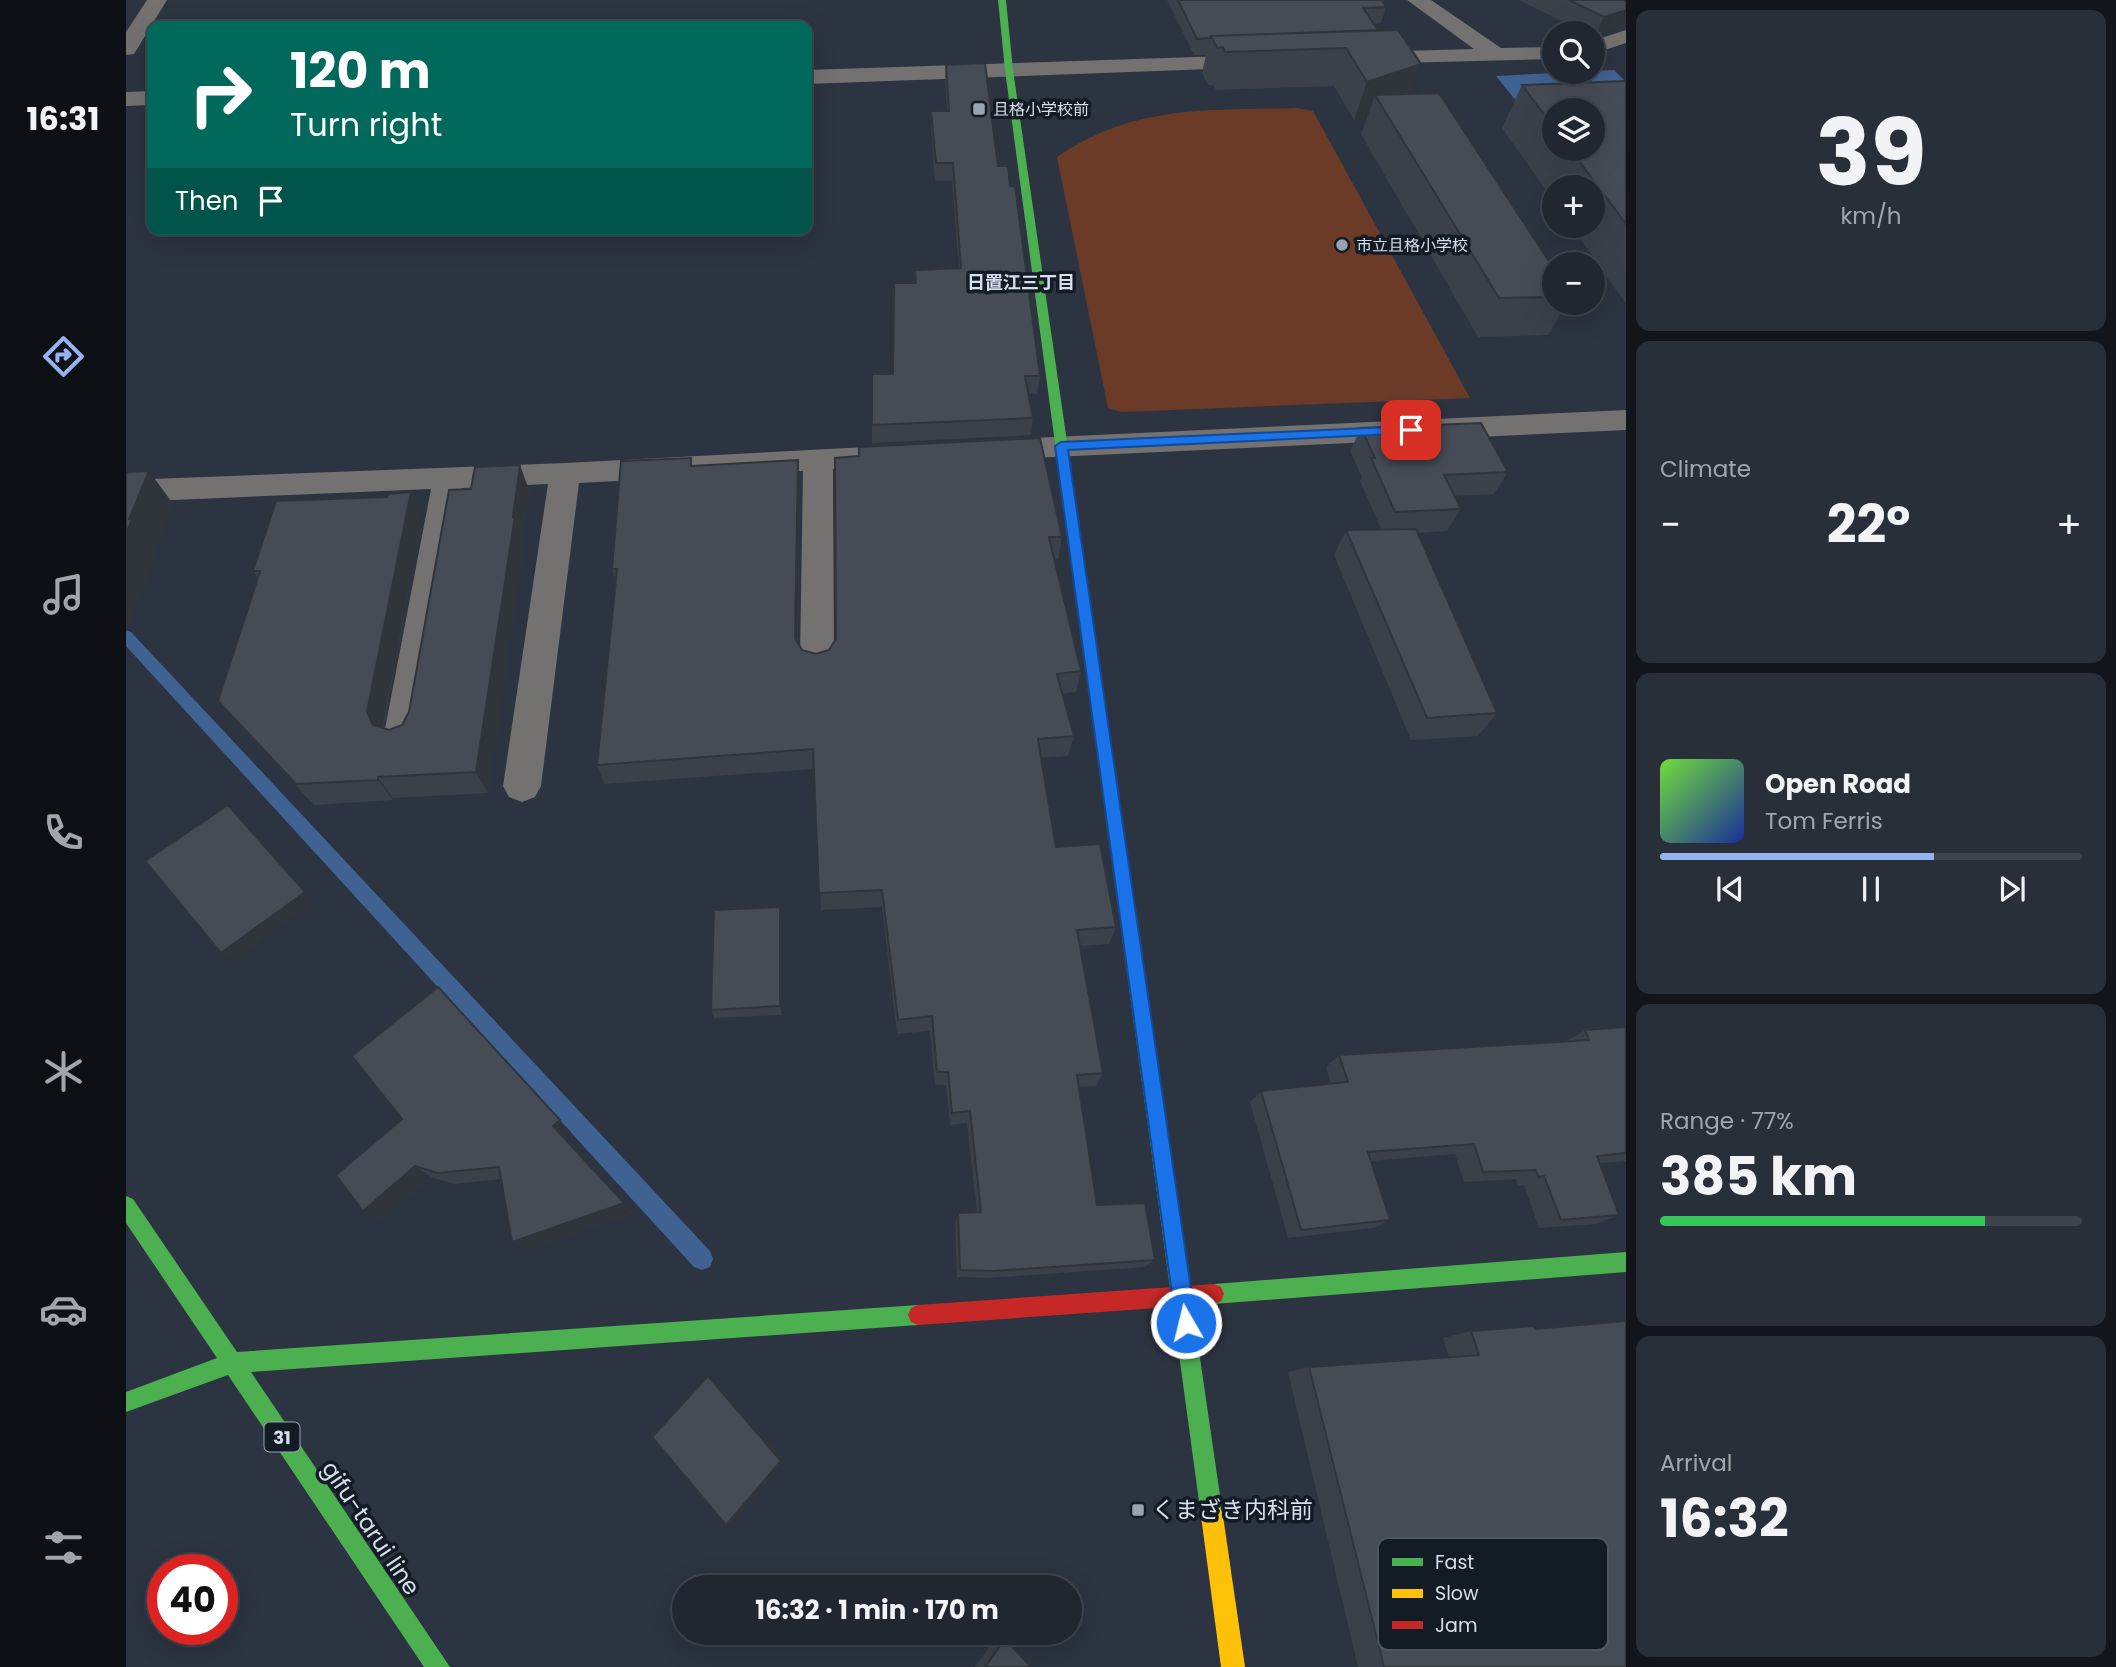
<!DOCTYPE html>
<meta charset="utf-8">
<style>
body{margin:0;font-family:Poppins,"Noto Sans JP",sans-serif;background:#292f39;color:#f1f3f6;height:100vh;display:flex;flex-direction:column;font-size:26px;white-space:nowrap}
*{box-sizing:border-box;margin:0}
p{font-size:23px;color:#a2a5ab}
.icon{flex:none;width:38px;height:38px;fill:none;stroke:currentColor;stroke-width:2;stroke-linecap:round;stroke-linejoin:round}
.map{position:relative;flex:1;overflow:hidden}
.panel{display:flex;flex-direction:column;gap:10px;padding:10px;background:#12151b;width:490px}
.panel>*{flex:none}
.guide{position:absolute;left:21px;top:21px;width:665px;height:214px;border-radius:14px;box-shadow:0 7px 28px #0002,0 0 0 2px #3e444d;background:#00695c;color:#fff;overflow:hidden}
.tools{position:absolute;left:1416px;top:21px;display:grid;gap:14px}
.tools a{display:grid;place-items:center;width:63px;height:63px;border-radius:50%;background:#212731;box-shadow:0 7px 28px #0002,0 0 0 2px #3e444d;font-size:35px}
.speed{position:absolute;left:21px;top:1554px;display:flex;gap:14px;font-size:35px;font-weight:700;text-align:center}
.speed>*{display:grid;place-content:center;width:91px;height:91px;border-radius:50%;background:#212731;box-shadow:0 7px 28px #0002,0 0 0 2px #3e444d;line-height:1}
.speed .limit{border:10px solid #d22;background:#fff;color:#111}
.pin{position:absolute;display:grid;place-items:center;width:60px;height:60px;color:#fff;margin:-30px;border-radius:14px;box-shadow:0 4px 10px #0006}
.me{position:absolute;width:77px;margin:-38px;rotate:352deg;stroke-linejoin:round;filter:drop-shadow(0 0 5px #0008)}
.turn{display:flex;align-items:center;gap:24px;height:147px;padding:0 28px;font-size:32px}
.turn .icon{width:91px;height:91px;stroke-width:2.5}
.turn b{display:block;font-size:49px;line-height:60px}
.then{display:flex;align-items:center;height:66px;padding:0 28px;background:#0003;gap:14px;font-size:26px}
.big{font-size:52px;font-weight:700;line-height:1.1}
.panel .widget{flex:1;display:flex;flex-direction:column;justify-content:center;gap:10px;min-width:0;padding:0 24px;border-radius:14px;background:#292f39}
.panel .dial{align-items:center;gap:0}
.dial b{font-size:91px;line-height:1}
.song{display:flex;align-items:center;gap:21px}
.cover{width:84px;height:84px;border-radius:10px;background:linear-gradient(135deg,hsl(100 70% 55%),hsl(230 70% 35%))}
.played{height:7px;border-radius:4px;background:linear-gradient(90deg,#95b2f1 65%,#3e444d 65%)}
.keys{display:flex;justify-content:space-around;direction:ltr}
.heat{display:flex;justify-content:space-between;align-items:center;font-size:38px;direction:ltr}
.charge{height:10px;border-radius:5px;background:linear-gradient(90deg,#34c759 77%,#3e444d 0)}
.trip{position:absolute;left:546px;top:1575px;width:410px;height:70px;border-radius:35px;background:#212731;box-shadow:0 7px 28px #0002,0 0 0 2px #3e444d;font-weight:700;line-height:70px;text-align:center}
main{display:flex;flex:1;min-height:0}
.tabs{display:flex;flex-direction:column;width:126px;justify-content:space-around;align-items:center;background:#0d1014;color:#a2a5ab}
.tabs .icon{width:49px;height:49px}
.tabs .on{color:#95b2f1}
.tabs b{font-size:32px;color:#f1f3f6}
.map>svg:first-child{display:block}
</style>
<main>
<nav class="tabs">
<b>16:31</b>
<svg class="icon on" aria-label="directions" viewBox="0 0 24 24"><path d="M12 3l9 9-9 9-9-9zM9 14v-3h6M13 9l2 2-2 2"/></svg>
<svg class="icon" aria-label="music" viewBox="0 0 24 24"><path d="M9 18V5l10-2v13"/><circle cx="6" cy="18" r="3"/><circle cx="16" cy="16" r="3"/></svg>
<svg class="icon" aria-label="phone" viewBox="0 0 24 24"><path d="M5 4h4l2 5-3 2q2 4 5 5l2-3 5 2v4C11 20 4 13 5 4z"/></svg>
<svg class="icon" aria-label="climate" viewBox="0 0 24 24"><path d="M12 3v18M4 7l16 10M4 17L20 7"/></svg>
<svg class="icon" aria-label="car" viewBox="0 0 24 24"><path d="M5 17H2v-5l4-1 3-4h7l3 4 3 1v5h-3M9 17h6M6 11h13"/><circle cx="7" cy="17" r="2"/><circle cx="17" cy="17" r="2"/></svg>
<svg class="icon" aria-label="filters" viewBox="0 0 24 24"><path d="M4 7h16M4 17h16"/><circle cx="9" cy="7" r="2"/><circle cx="15" cy="17" r="2"/></svg>
</nav>
<div class="map">
<svg width="1500" height="1667" viewBox="0 0 1500 1667">
<rect width="100%" height="100%" fill="#2c3441"/>
<path fill="#6c3b28" d="M1170 108 1187 111 1344 398 995 412 982 408 931 157C1010 104 1080 111 1170 108Z"/>
<path fill="#406293" d="M1488 70 1500 82 1428 110 1400 113 1370 76Z"/>
<g fill="none" stroke-linecap="round" stroke-linejoin="round">
<path fill="#406293" fill-rule="evenodd" d="M0 630 5 632 584 1251 587 1259 584 1267 576 1270 568 1267 0 646Z"/>
<path fill="#747171" fill-rule="evenodd" d="M21 0H41L8 54 0 55V32Z
M1281 0H1305L1375 48 1428 47V59L1231 64 1228 59 1231 54 1239 52 1348 49Z
M1500 30V43L1466 54V41Z
M1130 55 1138 57 1141 62 1138 67 681 84V70Z
M26 91V105L0 106V92Z
M1500 410V430L862 460 851 457 847 450 851 443 862 440Z
M760 446 771 449 775 456 771 463 707 469 708 660 703 669 691 673 679 669 674 660 677 471 453 483 415 786 409 797 396 802 383 797 377 786 422 484 336 488 294 734 289 744 276 749 263 744 258 734 305 489 0 502V480L439 463Z"/>
<path fill="#4caf50" fill-rule="evenodd" d="M872 0H880L887 70 964 600 957 605 950 600 879 70Z
M997 877 1003 879 1005 884 1097 1516 1094 1524 1086 1527 1078 1524 1075 1516 989 884 991 879Z
M0 1196 7 1199 111 1352 792 1305 799 1308 802 1315 799 1322 792 1325 125 1372 324 1667H298L102 1375 0 1412V1392L91 1358 0 1223Z
M1500 1252V1272L1088 1304 1081 1301 1078 1294 1081 1287 1088 1284Z"/>
<path fill="#ffc107" fill-rule="evenodd" d="M1086 1505 1094 1508 1097 1516 1119 1667H1095L1075 1516 1078 1508Z"/>
<path fill="#c62828" fill-rule="evenodd" d="M957 595 964 600 1005 884 1003 889 997 891 991 889 989 884 950 600Z
M1088 1284 1095 1287 1098 1294 1095 1301 1088 1304 792 1325 785 1322 782 1315 785 1308 792 1305Z"/>
</g>
<path fill="#3b414a" fill-rule="evenodd" d="M1041 0H1256L1260 7 1255 23 1247 24 1284 94 1428 269V303H1441L1422 335 1352 337 1235 134 1242 115 1228 120 1208 86 1090 90 1087 85H1082L1076 73 1080 55H1068Z
M1393 0H1500L1468 37H1466V33H1459Z
M820 65 872 166 914 376 911 394H902L907 418 905 435 746 443V374H767L789 283V270L833 268 826 181H809L805 129V111H821L819 82Z
M1500 81V304L1445 226H1466V187H1428V201L1376 128 1396 85ZM1428 110 1466 149H1428Z
M1235 428 1382 472 1368 494 1328 496 1335 509 1321 531 1291 533 1371 713 1352 736 1285 740 1208 555 1220 530 1255 529 1234 481 1236 477 1224 451Z
M733 447 936 537 932 559H928L955 671 950 692 936 694 948 736 942 756 915 758 930 847 990 927 983 944 954 946 977 1073 970 1086 953 1087 971 1205 1029 1260 1019 1267 863 1278 831 1277 829 1222 832 1213H851L841 1123 824 1125 820 1085H809L804 1031 771 1034 756 907 695 910 688 769 478 784 471 765 490 581 486 569 565 458 566 466 672 460 674 483 672 642 676 650 690 654 703 650 710 639 733 457Z
M403 490 397 537 398 541 362 793 267 798V800L188 805 111 723 92 701 132 578 127 571 297 517 257 728 263 730 276 725Z
M656 917V1015L588 1018 585 1010Z
M1500 1027V1161L1474 1163 1493 1215 1470 1224 1413 1228 1398 1185 1392 1186 1390 1179 1338 1182 1329 1154 1245 1161 1264 1220 1248 1228 1162 1238 1124 1102 1135 1091 1205 1084 1200 1067 1213 1055 1441 1041 1459 1030Z
M276 1119 445 1132 438 1138 507 1213 399 1251 375 1179 328 1184 305 1177 256 1220Z
M1345 1331 1500 1667H1232L1162 1372 1183 1367 1323 1357 1317 1338Z
M873 1633H875L906 1667H849Z"/>
<path fill="#30353c" d="M1500 10V26L1468 37 1478 17Z
M1295 64 1281 102 1249 95 1242 115 1228 120 1241 82Z
M672 460 674 483 671 660 669 638Z
M394 465 403 490 397 537 398 541 362 793 350 772Z
M23 471 48 505 30 550 32 552 0 632V534L3 519Z
M285 492 297 517 255 734 247 725 241 712Z
M252 777 267 798V800L252 780Z
M102 805 189 902 107 962 95 953Z
M654 907 656 917V1015L654 1006Z
M434 1120 445 1132 438 1138 507 1213 399 1251 386 1242 427 1126Z
M289 1166 305 1177 256 1220 237 1211Z
M582 1376 589 1380 660 1461 607 1523 600 1525Z"/>
<path fill="#454c56" stroke="#30353c" stroke-width="2" d="M1052 0H1256L1260 7 1237 8 1252 30 1085 36 1084 38 1071 39Z
M1443 0H1500V10L1478 17Z
M1272 30 1295 64 1241 82 1220 48 1099 52 1097 47 1091 48 1085 36Z
M859 63 872 166H882L884 186H889L914 376H899L907 418 746 425V374H767L768 283H790L789 270 835 268 827 163H810L805 111H823L820 65Z
M1500 81V224L1444 149H1466V110H1428V128L1396 85Z
M1313 93 1428 269V297L1373 298 1249 95Z
M1355 423 1382 472 1318 475 1335 509 1269 512 1245 458H1249L1235 428Z
M914 438 936 537H923L955 671 931 674 948 736 912 739 930 847 974 844 990 927 951 930 977 1073 951 1075 971 1205 1019 1203 1029 1260 867 1271 834 1270 832 1213 855 1212 844 1111 826 1113 822 1072H811L806 1016 772 1020 756 890 693 893 687 749 471 765 491 569H486L495 461 565 458V466L672 460 669 638 676 650 690 654 703 650 710 639 709 458 733 456V447Z
M394 465 387 517 389 516 350 772 252 777V780L170 784 92 701 134 571H127L150 501 261 497 262 494 285 492 241 712 247 725 263 730 276 725 283 712 323 490 345 489 349 467Z
M23 471 3 519H6L0 534V472Z
M1290 529 1371 713 1301 718 1220 530Z
M102 805 179 892 95 953 19 861Z
M654 907V1006L585 1010 588 910Z
M312 987 434 1120 427 1126 498 1203 386 1242 373 1167 312 1173 289 1166 237 1211 210 1175 276 1119 226 1056Z
M1500 1027V1153L1471 1156 1493 1215 1435 1220 1418 1176 1412 1177 1410 1170 1357 1172 1348 1144 1242 1152 1264 1220 1175 1230 1135 1091 1222 1082 1213 1055 1463 1040 1459 1030Z
M1500 1321V1667H1258L1183 1367 1353 1355 1345 1331 1408 1326 1409 1329Z
M582 1376 655 1461 600 1525 526 1437Z
M879 1639 905 1667H859Z"/>
<path fill="#1a73e8" stroke="#114b97" stroke-width="2" d="M1285 426 1291 430 1289 433 942 450 1070 1323 1067 1330 1060 1333 1053 1330 1050 1323 929 446 935 442Z"/>
<g fill="#9aa3b1" stroke="#131b25" stroke-width="2.5">
<rect x="846" y="102" width="14" height="14" rx="3.5"/>
<circle cx="1216" cy="245" r="7"/>
<rect x="1005" y="1503" width="14" height="14" rx="3.5"/>
</g>
<g text-anchor="middle" dominant-baseline="central" stroke-width="7" stroke-linejoin="round" paint-order="stroke">
<g font-size="16" fill="#d5dfee" stroke="#131b25" text-anchor="start">
<text x="867" y="109">且格小学校前</text>
<text x="1230" y="245">市立且格小学校</text>
</g>
<g font-size="18" font-weight="bold" fill="#d5dfee" stroke="#131b25">
<text x="895" y="282">日置江三丁目</text>
</g>
<rect fill="#131b25" stroke="#9ba4b2" stroke-width="2" x="138.5" y="1422.5" width="35" height="29" rx="5"/>
<g font-size="18" font-weight="bold" fill="#d5dfee">
<text x="156" y="1437">31</text>
</g>
<g font-size="23" fill="#d5dfee" stroke="#131b25" text-anchor="start">
<text x="1026" y="1510">くまざき内科前</text>
</g>
<g font-size="23" fill="#d5dfee" stroke="#131b25">
<text transform="translate(245 1528) rotate(56)">gifu-tarui line</text>
</g>
</g>
<rect x="1252" y="1538" width="230" height="112" rx="10" fill="#131b25" stroke="#4d5661" stroke-width="2"/>
<rect x="1266" y="1558" width="31" height="8" fill="#4caf50"/>
<rect x="1266" y="1589" width="31" height="9" fill="#ffc107"/>
<rect x="1266" y="1621" width="31" height="8" fill="#c62828"/>
<g font-size="19" fill="#d5dfee">
<text x="1309" y="1569">Fast</text>
<text x="1309" y="1600">Slow</text>
<text x="1309" y="1632">Jam</text>
</g>
</svg>
<div class="tools">
<a><svg class="icon" aria-label="search" viewBox="0 0 24 24"><circle cx="10" cy="10" r="6"/><path d="M15 15l6 6"/></svg></a>
<a><svg class="icon" aria-label="layers" viewBox="0 0 24 24"><path d="M12 4l9 5-9 5-9-5zM3 14l9 5 9-5"/></svg></a>
<a>+</a>
<a>−</a>
</div>
<div class="speed"><div class="limit">40</div></div>
<div class="pin" style="left:1285px;top:430px;background:#d93025"><svg class="icon" aria-label="arrive" viewBox="0 0 24 24"><path d="M6 21V4h12l-3 4 3 4H6"/></svg></div>
<svg class="me" style="left:1060px;top:1323px" viewBox="-20 -20 40 40"><circle r="17" fill="#1a73e8" stroke="#fff" stroke-width="3"/><path d="M0-11L8 9 0 5-8 9z" fill="#fff"/></svg>
<div class="trip">16:32 · 1 min · 170 m</div>
<div class="guide">
<div class="turn"><svg class="icon" aria-label="right" viewBox="0 0 24 24"><path d="M7 20v-9h11M14 6l5 5-5 5"/></svg><div><b>120 m</b>Turn right</div></div>
<div class="then">Then<svg class="icon" aria-label="arrive" viewBox="0 0 24 24"><path d="M6 21V4h12l-3 4 3 4H6"/></svg></div>
</div>
</div>
<section class="panel">
<div class="widget dial"><b>39</b><p>km/h</p></div>
<div class="widget"><p>Climate</p>
<div class="heat"><a>−</a><b class="big">22°</b><a>+</a></div>
</div>
<div class="widget">
<div class="song"><i class="cover"></i><div><b>Open Road</b><p>Tom Ferris</p></div></div>
<div class="played"></div>
<div class="keys"><svg class="icon" aria-label="previous" viewBox="0 0 24 24"><path d="M18 5L8 12l10 7zM5 5v14"/></svg><svg class="icon" aria-label="pause" viewBox="0 0 24 24"><path d="M8 5v14M16 5v14"/></svg><svg class="icon" aria-label="next" viewBox="0 0 24 24"><path d="M6 5l10 7-10 7zM19 5v14"/></svg></div>
</div>
<div class="widget"><p>Range · 77%</p><b class="big">385 km</b><div class="charge"></div></div>
<div class="widget"><p>Arrival</p><b class="big">16:32</b></div>
</section>
</main>
